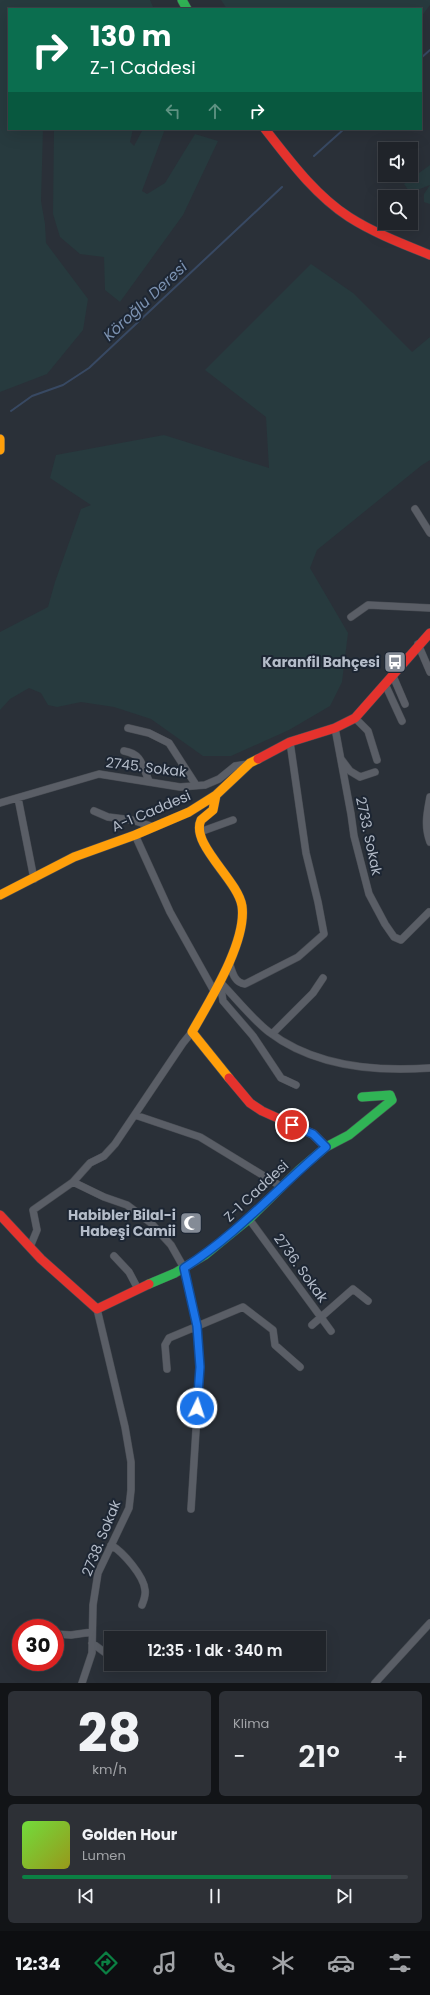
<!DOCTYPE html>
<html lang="tr">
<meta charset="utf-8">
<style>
body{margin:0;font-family:Poppins,sans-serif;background:#2d3036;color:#f1f3f6;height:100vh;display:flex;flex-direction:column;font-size:15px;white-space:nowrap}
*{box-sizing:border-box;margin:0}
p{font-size:13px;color:#a2a4a8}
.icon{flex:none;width:22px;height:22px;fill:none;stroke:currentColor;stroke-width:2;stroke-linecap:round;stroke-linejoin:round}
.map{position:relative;height:1683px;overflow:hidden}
.sheet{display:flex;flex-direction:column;gap:8px;padding:8px;background:#121417;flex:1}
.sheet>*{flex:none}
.hud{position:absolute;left:8px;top:8px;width:414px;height:122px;border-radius:0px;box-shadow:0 4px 16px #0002,0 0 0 1px #3d4147;background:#0b6e4f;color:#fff;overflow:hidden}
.tools{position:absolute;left:378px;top:142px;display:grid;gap:8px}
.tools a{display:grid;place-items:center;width:40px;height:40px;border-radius:0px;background:#20242a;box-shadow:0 4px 16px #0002,0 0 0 1px #3d4147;font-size:20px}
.speed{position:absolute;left:12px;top:1619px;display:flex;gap:8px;font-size:20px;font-weight:700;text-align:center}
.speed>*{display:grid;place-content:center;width:52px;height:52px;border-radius:50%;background:#20242a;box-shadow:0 4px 16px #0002,0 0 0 1px #3d4147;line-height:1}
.speed .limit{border:6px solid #d22;background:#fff;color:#111}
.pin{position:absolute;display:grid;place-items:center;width:34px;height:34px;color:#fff;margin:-17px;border:2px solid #fff;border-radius:50%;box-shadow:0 1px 4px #0007}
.me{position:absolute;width:44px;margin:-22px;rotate:4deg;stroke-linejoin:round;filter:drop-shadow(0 0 3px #0008)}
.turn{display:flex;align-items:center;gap:14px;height:84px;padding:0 16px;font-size:18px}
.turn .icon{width:52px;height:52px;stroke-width:2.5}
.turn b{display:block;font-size:28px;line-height:34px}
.lanes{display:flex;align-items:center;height:38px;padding:0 16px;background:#0003;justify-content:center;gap:20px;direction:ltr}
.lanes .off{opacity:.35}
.big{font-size:30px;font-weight:600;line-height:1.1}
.sheet .tile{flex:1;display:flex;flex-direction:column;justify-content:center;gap:6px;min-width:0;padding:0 14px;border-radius:6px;background:#2d3036}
.sheet .dial{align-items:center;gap:0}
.dial b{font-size:52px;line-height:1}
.song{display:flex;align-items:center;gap:12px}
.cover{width:48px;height:48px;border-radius:6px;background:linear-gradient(135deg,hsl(100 70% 55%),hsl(60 70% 35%))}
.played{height:4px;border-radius:2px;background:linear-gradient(90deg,#0b8043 80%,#3d4147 80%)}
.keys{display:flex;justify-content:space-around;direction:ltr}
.heat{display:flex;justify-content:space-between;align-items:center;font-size:22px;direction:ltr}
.sheet .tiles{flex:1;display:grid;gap:8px;grid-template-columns:1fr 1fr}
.tile:last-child{grid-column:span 2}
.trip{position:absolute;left:104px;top:1631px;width:222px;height:40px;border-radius:0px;background:#20242a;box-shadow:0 4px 16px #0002,0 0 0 1px #3d4147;font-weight:600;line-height:40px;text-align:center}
.menu{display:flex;height:64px;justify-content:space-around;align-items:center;background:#0d0e11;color:#a2a4a8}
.menu .icon{width:28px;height:28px}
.menu .selected{color:#0b8043}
.menu b{font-size:18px;color:#f1f3f6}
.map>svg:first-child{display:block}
</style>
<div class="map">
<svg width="430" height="1683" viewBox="0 0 430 1683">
<rect width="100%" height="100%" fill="#2a3038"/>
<path fill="#273a3e" d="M0 0H150L154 9H9V129H43L41 201 45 224 46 243 88 299 83 330 47 374 0 392Z
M221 0H430V5L421 17V9H227Z
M54 129H133L130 142 134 146 143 129H165L142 191 147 194 165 183 195 134 218 141 183 215 120 302 105 290 104 257 80 254 60 237 53 214Z
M430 165V204L424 202V194L430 185 417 190 409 191 404 184Z
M311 264 353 293 412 352 430 337V460L422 465 317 550 310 568 348 633 342 682 330 706 289 730 231 756H203L151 719 114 707 81 702 57 707 48 705 41 693 29 688 10 699 0 710V632L48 607 55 582 81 509 91 505 50 478 56 455 164 435 269 468 266 417 205 370Z"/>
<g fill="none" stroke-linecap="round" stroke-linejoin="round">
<path stroke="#384963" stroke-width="2" d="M421 58 430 50
M314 156 344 129
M11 411 32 396 63 385 89 368 282 187"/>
<g stroke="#484c53" stroke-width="8">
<path id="street" d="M415 509 430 533
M351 617 368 605 430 608
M418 644 430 672
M393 676 405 704
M385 684 402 721
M355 718 368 731 377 760
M128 728 149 733 169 743 196 785
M335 728 351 814 354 836 369 894 385 924 394 937 401 940 429 912
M124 751C142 754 142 765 149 781
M341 759 350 771 360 777 375 772
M430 797C427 813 424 826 430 842
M18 798 34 879
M0 803 99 774 180 787 205 785 219 779 235 766 248 764
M94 811 108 817 132 820 154 827
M200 832 233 820
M135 835 170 912 214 991
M229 962C232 971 234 983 245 984L298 957 324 934 318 902 306 853 290 742
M220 982C234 996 253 1020 269 1032 315 1067 375 1072 430 1068
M220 982 223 1001 253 1036 281 1078 296 1085
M272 1034 313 993 323 978
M135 1115 200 1137 282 1187
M73 1182 90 1163 104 1156 115 1144 183 1043 192 1032
M249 1219 331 1331
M30 1247 37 1230 33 1210 73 1182 104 1197 127 1205 151 1223 171 1245 184 1268 197 1326 200 1367 191 1509
M114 1256 129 1272 138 1289
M312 1325 353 1289 368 1301
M167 1369 165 1345 169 1338 243 1307 273 1330 275 1345 300 1367
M111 1545C123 1552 144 1576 145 1590 146 1595 144 1600 142 1605
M55 1634 71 1635 92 1632
M92 1643 111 1657
M82 1683 92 1653 93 1605 98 1573 129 1508 131 1490V1462L125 1427 97 1309
M375 1683 430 1623"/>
</g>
<g stroke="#484c53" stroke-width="10">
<path id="fast" d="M182 0 187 9
M149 1284 175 1273 205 1255 249 1219 299 1170 326 1147 349 1135 392 1100 390 1095 362 1097"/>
</g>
<g stroke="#484c53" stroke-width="10">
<path id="slow" d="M0 439V450
M216 795 213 810 201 820C190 844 238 880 242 906 247 942 210 1000 192 1032L229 1078
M0 895 74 857 135 835 189 812 216 795 250 763 258 759"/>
</g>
<g stroke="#484c53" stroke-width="10">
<path id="jam" d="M265 129C290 161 315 195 349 217 374 233 403 244 430 255
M258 759 290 742 335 728 355 718 430 633
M229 1078 250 1103 262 1111 313 1134 326 1147
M0 1215 41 1259 97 1309 149 1284"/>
</g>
<use href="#street" stroke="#5a5e66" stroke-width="7"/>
<use href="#fast" stroke="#30b455" stroke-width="9"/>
<use href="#slow" stroke="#ff9f0a" stroke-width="9"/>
<use href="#jam" stroke="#e5322d" stroke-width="9"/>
</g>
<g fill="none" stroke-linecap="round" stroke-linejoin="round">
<g stroke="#114b97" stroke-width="10">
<path id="route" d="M197 1408 200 1367 197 1326 184 1268C239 1233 277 1188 326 1147L313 1134 292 1125"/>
</g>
<use href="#route" stroke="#1a73e8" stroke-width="7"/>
</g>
<defs>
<g id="bus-square" transform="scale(1.15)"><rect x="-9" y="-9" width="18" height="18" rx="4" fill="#848b96" stroke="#1d2633"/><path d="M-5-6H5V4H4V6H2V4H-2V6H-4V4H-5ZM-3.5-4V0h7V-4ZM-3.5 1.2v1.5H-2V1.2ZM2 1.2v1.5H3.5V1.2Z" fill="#fff"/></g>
<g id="mosque-square" transform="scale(1.15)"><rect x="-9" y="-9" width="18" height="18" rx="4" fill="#848b96" stroke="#1d2633"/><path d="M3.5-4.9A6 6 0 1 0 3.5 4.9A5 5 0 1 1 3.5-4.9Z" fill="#fff"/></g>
</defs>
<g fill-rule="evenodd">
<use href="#bus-square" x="395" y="662"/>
<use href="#mosque-square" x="191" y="1223"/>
</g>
<g text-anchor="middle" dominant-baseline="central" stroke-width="4" stroke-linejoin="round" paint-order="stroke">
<g font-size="14" font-weight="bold" fill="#b4bcc9" stroke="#1d2633" text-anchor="end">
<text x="380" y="662">Karanfil Bahçesi</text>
<text x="176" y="1215">Habibler Bilal-i<tspan x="176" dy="16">Habeşi Camii</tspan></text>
</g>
<g font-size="14" fill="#b4bcc9" stroke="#1d2633">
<text transform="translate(146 767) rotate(7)">2745. Sokak</text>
<text transform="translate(151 811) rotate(-23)">A-1 Caddesi</text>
<text transform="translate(369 836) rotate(78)">2733. Sokak</text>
<text transform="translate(256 1191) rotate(-43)">Z-1 Caddesi</text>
<text transform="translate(301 1268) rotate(54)">2736. Sokak</text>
<text transform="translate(101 1538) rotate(-68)">2738. Sokak</text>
</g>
<g font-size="15" font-style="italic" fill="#7c92b1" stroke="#1d2633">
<text transform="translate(145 301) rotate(-43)">Köroğlu Deresi</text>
</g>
</g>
</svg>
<div class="tools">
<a><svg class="icon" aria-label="sound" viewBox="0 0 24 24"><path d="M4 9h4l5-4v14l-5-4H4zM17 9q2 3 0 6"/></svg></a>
<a><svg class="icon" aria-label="search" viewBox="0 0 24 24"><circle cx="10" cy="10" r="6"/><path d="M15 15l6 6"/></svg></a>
</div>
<div class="speed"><div class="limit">30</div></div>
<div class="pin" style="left:292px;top:1125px;background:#d93025"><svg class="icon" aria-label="arrive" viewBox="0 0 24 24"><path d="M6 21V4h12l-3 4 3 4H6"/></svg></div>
<svg class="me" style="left:197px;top:1408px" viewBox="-20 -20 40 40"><circle r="17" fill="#1a73e8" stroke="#fff" stroke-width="3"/><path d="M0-11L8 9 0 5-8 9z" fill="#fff"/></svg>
<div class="trip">12:35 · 1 dk · 340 m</div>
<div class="hud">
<div class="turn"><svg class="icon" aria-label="right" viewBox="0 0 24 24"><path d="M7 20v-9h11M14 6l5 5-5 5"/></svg><div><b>130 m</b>Z-1 Caddesi</div></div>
<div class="lanes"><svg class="icon off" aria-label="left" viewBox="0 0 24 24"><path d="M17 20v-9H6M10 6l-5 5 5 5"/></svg><svg class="icon off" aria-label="ahead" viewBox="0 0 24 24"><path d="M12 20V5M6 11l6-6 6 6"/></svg><svg class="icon" aria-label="right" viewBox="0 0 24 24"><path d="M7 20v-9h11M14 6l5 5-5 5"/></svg></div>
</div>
</div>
<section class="sheet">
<div class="tiles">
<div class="tile dial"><b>28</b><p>km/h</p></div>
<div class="tile"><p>Klima</p>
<div class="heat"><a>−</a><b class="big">21°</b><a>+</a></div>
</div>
<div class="tile">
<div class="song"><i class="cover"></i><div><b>Golden Hour</b><p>Lumen</p></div></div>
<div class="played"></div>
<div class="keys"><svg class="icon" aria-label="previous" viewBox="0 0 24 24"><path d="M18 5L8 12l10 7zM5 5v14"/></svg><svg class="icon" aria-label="pause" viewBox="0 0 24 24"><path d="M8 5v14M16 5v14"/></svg><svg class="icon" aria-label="next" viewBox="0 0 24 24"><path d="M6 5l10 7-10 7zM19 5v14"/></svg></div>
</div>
</div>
</section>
<nav class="menu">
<b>12:34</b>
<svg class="icon selected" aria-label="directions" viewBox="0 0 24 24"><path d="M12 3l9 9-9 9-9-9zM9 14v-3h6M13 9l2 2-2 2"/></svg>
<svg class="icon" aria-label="music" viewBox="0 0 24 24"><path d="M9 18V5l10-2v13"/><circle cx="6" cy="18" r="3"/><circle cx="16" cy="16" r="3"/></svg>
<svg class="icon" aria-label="phone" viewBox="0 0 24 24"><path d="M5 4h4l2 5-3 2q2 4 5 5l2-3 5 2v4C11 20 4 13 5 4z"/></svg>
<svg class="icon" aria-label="climate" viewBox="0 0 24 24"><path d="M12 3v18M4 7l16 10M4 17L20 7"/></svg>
<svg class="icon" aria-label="car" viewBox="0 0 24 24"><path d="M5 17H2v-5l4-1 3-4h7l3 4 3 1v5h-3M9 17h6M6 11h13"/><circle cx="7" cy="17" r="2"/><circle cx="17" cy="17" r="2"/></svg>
<svg class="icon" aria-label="filters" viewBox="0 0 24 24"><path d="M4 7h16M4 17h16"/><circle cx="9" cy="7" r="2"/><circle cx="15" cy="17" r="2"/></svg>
</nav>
